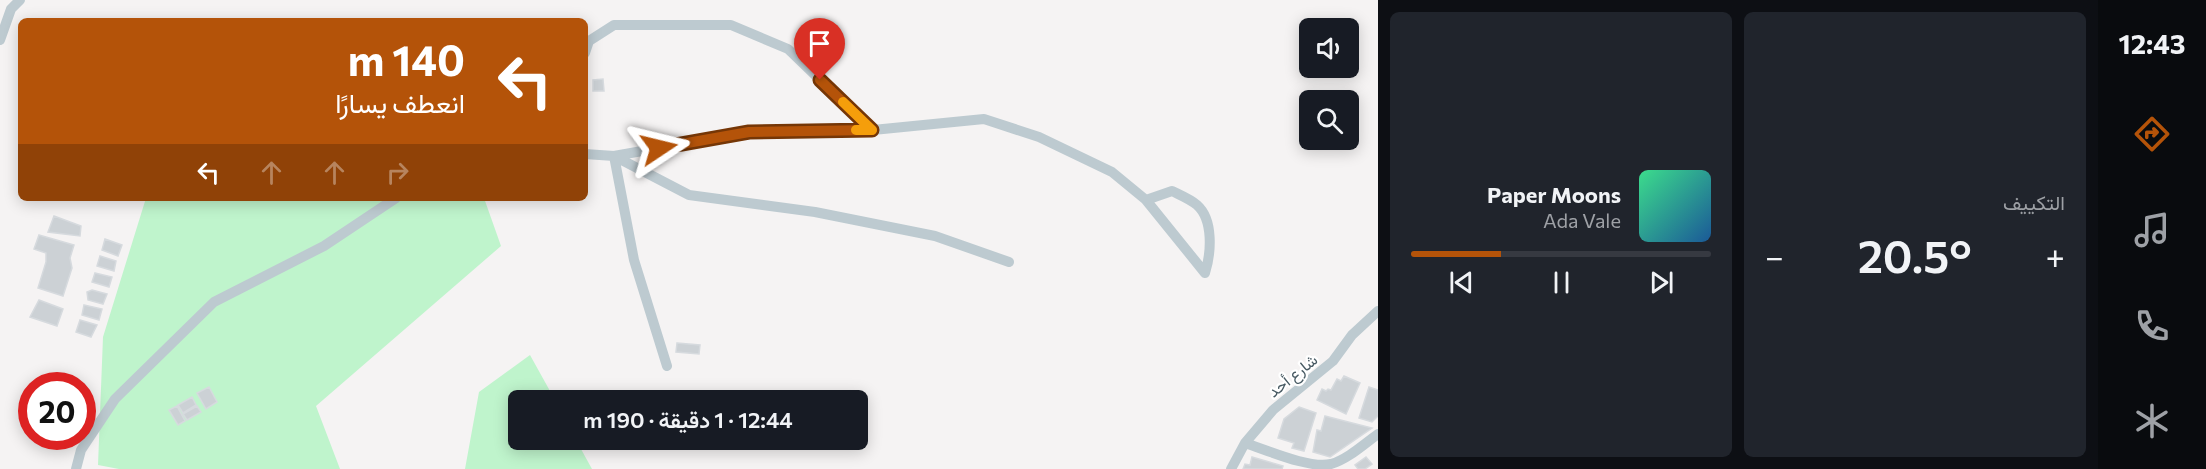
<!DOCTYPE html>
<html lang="ar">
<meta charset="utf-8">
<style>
body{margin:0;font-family:Commissioner,Vazirmatn,sans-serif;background:#20242c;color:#f1f3f6;direction:rtl;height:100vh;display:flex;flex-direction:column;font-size:22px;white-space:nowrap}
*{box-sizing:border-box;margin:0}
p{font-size:20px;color:#9ea1a6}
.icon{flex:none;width:33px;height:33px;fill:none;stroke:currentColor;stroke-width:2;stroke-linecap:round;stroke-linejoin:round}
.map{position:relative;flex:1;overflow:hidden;direction:ltr}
.side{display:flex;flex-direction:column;gap:12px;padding:12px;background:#0d0f14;width:720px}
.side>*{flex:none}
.guide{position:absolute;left:18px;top:18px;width:570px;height:183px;border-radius:9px;box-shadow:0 3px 15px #0003;direction:rtl;background:#b45309;color:#fff;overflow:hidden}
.controls{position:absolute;left:1299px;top:18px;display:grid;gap:12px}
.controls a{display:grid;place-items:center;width:60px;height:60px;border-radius:9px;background:#171b24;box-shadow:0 3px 15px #0003;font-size:30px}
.speed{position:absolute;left:18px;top:372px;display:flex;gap:12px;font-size:30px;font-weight:700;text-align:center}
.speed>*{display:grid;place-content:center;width:78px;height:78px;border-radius:50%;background:#171b24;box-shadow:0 3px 15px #0003;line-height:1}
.speed .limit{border:9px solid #d22;background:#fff;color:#111}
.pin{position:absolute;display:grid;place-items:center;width:51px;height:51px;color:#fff;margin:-62px -26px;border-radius:50% 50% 50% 0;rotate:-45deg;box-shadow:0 0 6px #0007}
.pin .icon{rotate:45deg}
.me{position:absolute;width:66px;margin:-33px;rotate:80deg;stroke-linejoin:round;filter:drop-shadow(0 0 4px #0008)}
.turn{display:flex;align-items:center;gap:21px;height:126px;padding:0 24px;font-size:27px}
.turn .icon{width:78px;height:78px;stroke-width:2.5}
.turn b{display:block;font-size:42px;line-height:51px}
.lanes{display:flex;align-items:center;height:57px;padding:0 24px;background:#0003;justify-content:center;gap:30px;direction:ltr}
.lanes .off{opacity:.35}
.big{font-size:45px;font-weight:600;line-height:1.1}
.side .tile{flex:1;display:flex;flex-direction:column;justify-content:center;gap:9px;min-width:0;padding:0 21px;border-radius:9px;background:#20242c}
.song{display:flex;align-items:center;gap:18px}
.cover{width:72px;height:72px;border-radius:9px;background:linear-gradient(135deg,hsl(150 70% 55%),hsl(210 70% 35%))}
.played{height:6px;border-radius:3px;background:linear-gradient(90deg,#b45309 30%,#363941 30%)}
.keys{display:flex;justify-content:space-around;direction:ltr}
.heat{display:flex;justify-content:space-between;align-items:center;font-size:33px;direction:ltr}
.side .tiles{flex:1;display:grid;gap:12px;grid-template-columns:repeat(2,1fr)}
.trip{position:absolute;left:508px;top:390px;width:360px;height:60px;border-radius:9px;background:#171b24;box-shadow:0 3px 15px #0003;font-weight:600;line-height:60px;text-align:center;direction:rtl}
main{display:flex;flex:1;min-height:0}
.tabs{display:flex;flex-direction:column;width:108px;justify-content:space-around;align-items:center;background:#090b0e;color:#9ea1a6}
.tabs .icon{width:42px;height:42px}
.tabs .current{color:#b45309}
.tabs b{font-size:27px;color:#f1f3f6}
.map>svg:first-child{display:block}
</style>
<main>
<nav class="tabs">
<b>12:43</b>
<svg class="icon current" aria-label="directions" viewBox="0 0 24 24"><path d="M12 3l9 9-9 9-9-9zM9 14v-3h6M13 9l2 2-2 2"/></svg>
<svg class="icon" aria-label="music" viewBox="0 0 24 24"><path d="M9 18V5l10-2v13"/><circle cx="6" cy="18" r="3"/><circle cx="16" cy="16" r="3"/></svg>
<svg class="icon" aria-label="phone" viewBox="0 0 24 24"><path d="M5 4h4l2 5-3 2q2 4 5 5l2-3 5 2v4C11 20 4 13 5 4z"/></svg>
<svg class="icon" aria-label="climate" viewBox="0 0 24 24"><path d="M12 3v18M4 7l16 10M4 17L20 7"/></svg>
</nav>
<section class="side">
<div class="tiles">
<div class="tile"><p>التكييف</p>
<div class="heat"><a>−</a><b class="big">20.5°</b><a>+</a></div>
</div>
<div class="tile">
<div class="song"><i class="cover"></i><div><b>Paper Moons</b><p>Ada Vale</p></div></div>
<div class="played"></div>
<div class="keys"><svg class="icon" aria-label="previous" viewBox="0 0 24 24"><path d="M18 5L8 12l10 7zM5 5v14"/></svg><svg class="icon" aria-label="pause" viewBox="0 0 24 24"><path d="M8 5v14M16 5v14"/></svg><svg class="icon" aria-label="next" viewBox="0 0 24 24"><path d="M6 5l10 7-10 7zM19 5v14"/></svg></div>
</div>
</div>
</section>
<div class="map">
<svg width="1378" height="469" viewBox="0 0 1378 469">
<rect width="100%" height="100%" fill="#f5f3f3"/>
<path fill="#bff4cc" d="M146 198H484L501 246 316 406 340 469H119L98 465 103 337Z
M530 355 555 400H519V440H576L592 469H465L479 392Z"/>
<path fill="#ccd1d5" stroke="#d6dade" stroke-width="1.5" d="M603 79 604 91H593V80Z
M54 216 81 226 80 236 48 232Z
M39 235 74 245 70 258 72 268 63 296 38 288 46 262V253L34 249Z
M105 239 122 245 118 256 102 250Z
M100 256 116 261 114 271 97 266Z
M95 273 112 277 109 287 92 282Z
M92 290 107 294 103 304 88 300 87 292Z
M39 300 63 309 57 326 30 317Z
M84 305 102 309 99 320 82 315Z
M80 320 97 325 91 337 76 332Z
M677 343 700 345 699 354 676 352Z
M1344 376 1360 383 1346 414 1317 400 1322 389 1326 391 1328 389 1331 390 1337 379 1341 381Z
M209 387 217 402 206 409 197 393Z
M1369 387 1378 390V416L1372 422 1359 418Z
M192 397 196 405 183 413 178 405Z
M177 406 185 421 178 425 169 410Z
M197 406 201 412 187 420 183 414Z
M1299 407 1316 413 1304 451 1292 448 1294 443 1278 438 1284 419Z
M1325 416 1372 428 1330 457 1313 452 1317 430 1321 431Z
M1252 457 1283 466 1282 469H1243L1245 464 1250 465Z
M1366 457 1372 464 1365 469H1358L1355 465Z"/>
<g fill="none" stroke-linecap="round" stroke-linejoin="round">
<path stroke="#bdcad0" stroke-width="10" d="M0 40 11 9 20 0
M585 53 589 41 614 25H731L788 49 872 130
M585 154 614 156 749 132 873 130 984 119 1039 137 1112 172 1146 200 1205 273C1211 254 1214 220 1197 205 1190 199 1180 195 1172 191L1146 200
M614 156 689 195 815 212 935 236 1009 262
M614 156 634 260 667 366
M1245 443C1267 450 1309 469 1331 464 1348 459 1364 444 1378 434
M76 469 81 450 115 399 214 302 324 246 396 198
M1231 469 1245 443 1273 410 1333 361 1352 335 1378 311"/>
</g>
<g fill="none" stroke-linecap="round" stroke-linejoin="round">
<g stroke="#753606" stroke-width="15">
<path id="route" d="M659 148 749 132 872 130 820 80"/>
</g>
<use href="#route" stroke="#b45309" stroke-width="10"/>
<path stroke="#f59e0b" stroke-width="10" d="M843 102 872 130H856"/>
</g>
<g text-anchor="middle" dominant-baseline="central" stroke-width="4.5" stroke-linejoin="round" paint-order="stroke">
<g font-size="16" fill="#485a63" stroke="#fff">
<text transform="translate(1292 375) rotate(-39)">شارع أحد</text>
</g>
</g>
</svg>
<div class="controls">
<a><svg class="icon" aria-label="sound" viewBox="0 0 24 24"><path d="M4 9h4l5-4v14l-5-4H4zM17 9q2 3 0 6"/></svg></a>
<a><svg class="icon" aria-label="search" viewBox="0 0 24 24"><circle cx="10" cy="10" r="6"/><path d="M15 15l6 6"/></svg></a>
</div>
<div class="speed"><div class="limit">20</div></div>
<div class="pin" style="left:820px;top:80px;background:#d93025"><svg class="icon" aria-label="arrive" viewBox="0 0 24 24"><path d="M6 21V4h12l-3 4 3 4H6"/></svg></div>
<svg class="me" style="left:659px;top:148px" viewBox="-20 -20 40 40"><path d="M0-17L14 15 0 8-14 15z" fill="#b45309" stroke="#fff" stroke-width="4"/></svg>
<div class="trip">12:44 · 1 دقيقة · 190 m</div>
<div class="guide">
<div class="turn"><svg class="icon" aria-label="left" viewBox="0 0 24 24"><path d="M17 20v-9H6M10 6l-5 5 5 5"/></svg><div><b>140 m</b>انعطف يسارًا</div></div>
<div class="lanes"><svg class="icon" aria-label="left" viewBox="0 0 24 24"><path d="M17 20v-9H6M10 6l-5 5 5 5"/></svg><svg class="icon off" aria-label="ahead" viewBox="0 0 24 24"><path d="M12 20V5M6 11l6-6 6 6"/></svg><svg class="icon off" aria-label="ahead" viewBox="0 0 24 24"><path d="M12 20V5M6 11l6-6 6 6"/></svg><svg class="icon off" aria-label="right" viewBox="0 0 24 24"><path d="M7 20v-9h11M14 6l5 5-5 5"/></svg></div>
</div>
</div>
</main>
